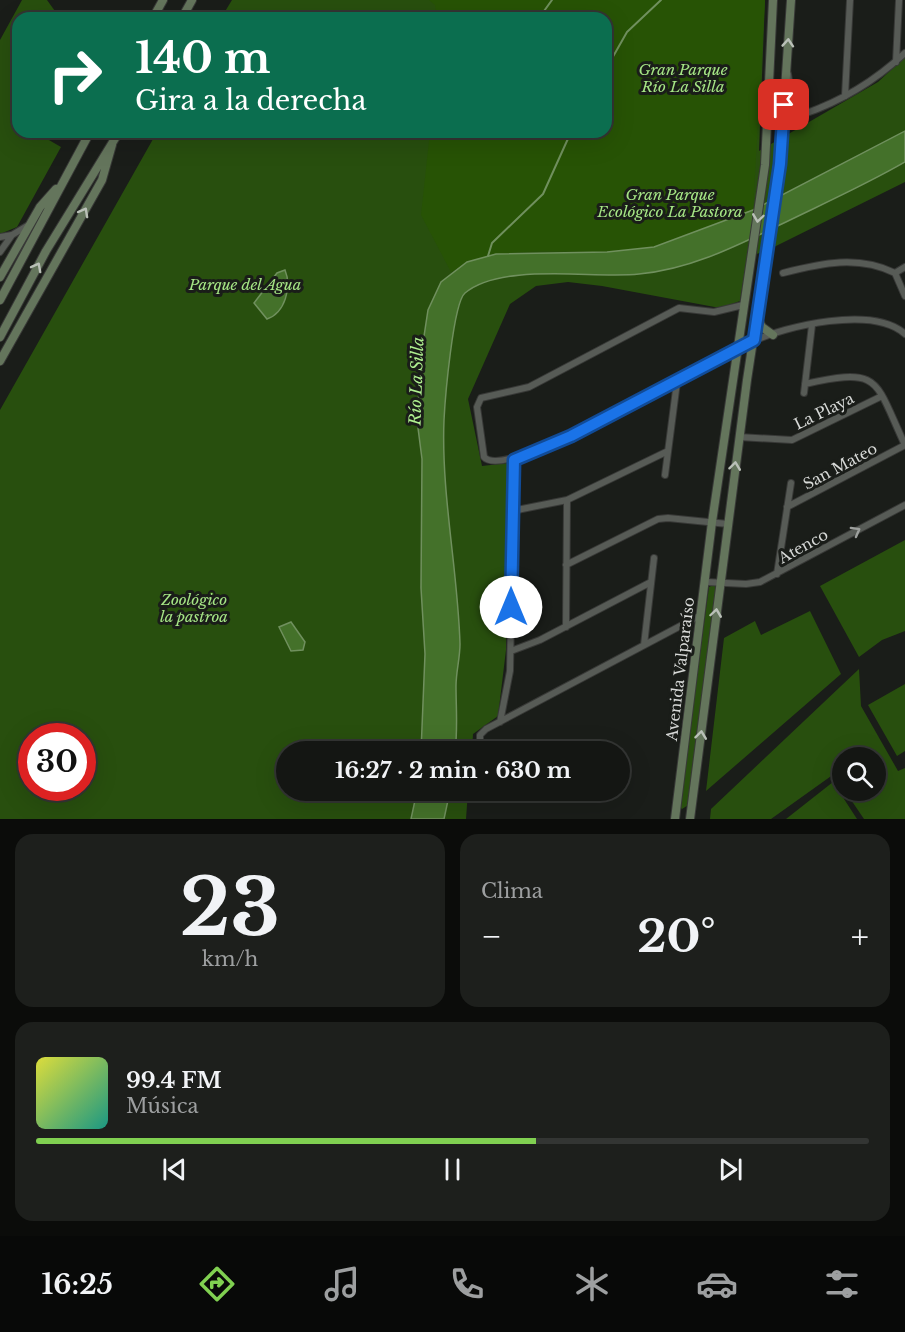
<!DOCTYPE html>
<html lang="es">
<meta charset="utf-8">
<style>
body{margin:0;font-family:"Libre Baskerville",serif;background:#1d1f1c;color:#f1f3f6;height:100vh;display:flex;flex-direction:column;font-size:22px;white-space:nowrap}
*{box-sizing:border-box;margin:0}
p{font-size:20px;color:#9d9fa0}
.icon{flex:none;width:33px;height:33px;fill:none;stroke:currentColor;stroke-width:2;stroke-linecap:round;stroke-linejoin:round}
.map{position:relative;height:819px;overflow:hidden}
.drawer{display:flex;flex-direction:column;gap:15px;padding:15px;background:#0b0c0a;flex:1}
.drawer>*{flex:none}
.top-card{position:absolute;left:12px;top:12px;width:600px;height:126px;border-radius:18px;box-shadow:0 6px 24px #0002,0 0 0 2px #333533;background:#0b6e4f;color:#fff;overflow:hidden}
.tools{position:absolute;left:832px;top:747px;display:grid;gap:12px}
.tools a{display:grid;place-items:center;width:54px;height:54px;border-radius:50%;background:#141613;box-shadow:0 6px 24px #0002,0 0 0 2px #333533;font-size:30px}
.speed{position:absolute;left:18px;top:723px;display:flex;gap:12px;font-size:30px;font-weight:700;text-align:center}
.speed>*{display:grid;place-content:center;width:78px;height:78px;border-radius:50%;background:#141613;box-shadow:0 6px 24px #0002,0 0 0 2px #333533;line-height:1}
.speed .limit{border:9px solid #d22;background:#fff;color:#111}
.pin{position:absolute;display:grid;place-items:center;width:51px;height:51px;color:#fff;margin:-26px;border-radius:12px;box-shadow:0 3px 9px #0006}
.me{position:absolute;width:66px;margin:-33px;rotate:0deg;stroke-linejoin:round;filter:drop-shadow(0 0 4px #0008)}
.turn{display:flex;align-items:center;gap:21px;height:126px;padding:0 24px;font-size:27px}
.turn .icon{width:78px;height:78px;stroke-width:2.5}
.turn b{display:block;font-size:42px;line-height:51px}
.big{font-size:45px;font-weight:700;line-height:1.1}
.drawer .tile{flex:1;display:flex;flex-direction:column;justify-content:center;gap:9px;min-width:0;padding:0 21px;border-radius:18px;background:#1d1f1c}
.drawer .dial{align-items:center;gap:0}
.dial b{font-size:78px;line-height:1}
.song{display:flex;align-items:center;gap:18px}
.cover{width:72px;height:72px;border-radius:9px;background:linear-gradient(135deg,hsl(60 70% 55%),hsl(170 70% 35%))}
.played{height:6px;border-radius:3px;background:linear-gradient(90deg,#80d051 60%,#333533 60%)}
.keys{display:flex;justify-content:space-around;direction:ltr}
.heat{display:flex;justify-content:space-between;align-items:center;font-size:33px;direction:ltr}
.drawer .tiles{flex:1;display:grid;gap:15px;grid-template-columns:1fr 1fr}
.tile:last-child{grid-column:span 2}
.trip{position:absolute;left:276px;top:741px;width:354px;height:60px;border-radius:30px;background:#141613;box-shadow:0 6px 24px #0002,0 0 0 2px #333533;font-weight:700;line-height:60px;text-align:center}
.menu{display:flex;height:96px;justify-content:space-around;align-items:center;background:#080908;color:#9d9fa0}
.menu .icon{width:42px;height:42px}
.menu .current{color:#80d051}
.menu b{font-size:27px;color:#f1f3f6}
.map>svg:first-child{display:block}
</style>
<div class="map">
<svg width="905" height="819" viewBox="0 0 905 819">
<rect width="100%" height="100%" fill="#1a1d19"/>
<path fill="#284f0e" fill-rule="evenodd" d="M22 0H47L60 18H18V132H35L61 147 17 227 0 234V40Z
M232 0H765L759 151 878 82 905 57V182L774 247 747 258 740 301 720 308 602 286 568 282 536 286 510 304 468 399 482 466 508 463 506 650 498 716 473 734 472 751 286 752V790L468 791 466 819H0V410L157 132H606V18H221ZM32 736H82V788H32Z
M905 540V631L882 640 859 657 820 586Z
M713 585 718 588 690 804 682 809 679 806 709 587Z
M810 611 841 674 706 791 724 638 755 621 761 635Z
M859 669 861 706 898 771 905 768V819H864L845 791 876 790V758H843V787L834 774 771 819H710L711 809Z
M905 684V751L897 756 868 705Z
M833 782 857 819H786Z"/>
<path fill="#275305" d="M429 0H765L753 210C721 223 687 240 654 247 590 261 508 236 451 272L421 215 430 132H606V18H437L435 5Z"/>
<path fill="#44712a" stroke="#70905e" stroke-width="1.5" d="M905 131V162C867 184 827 202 788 221 740 244 693 269 639 274 594 279 502 262 465 293 453 303 445 400 444 420 441 494 458 571 460 644 460 658 456 672 456 686 456 708 458 730 455 751L421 752 425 654 421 588 422 459 418 428 419 369 428 310 441 282 467 262 496 254 607 252 654 247 753 210Z
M285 270C292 287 285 313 267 319L254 303 277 273Z
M291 622 305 642 303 650 291 651 279 627Z
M417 791H450L444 819H411Z"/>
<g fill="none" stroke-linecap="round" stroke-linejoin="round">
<path stroke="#70905e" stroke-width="2" d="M539 18 552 0
M606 69 627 32 661 0
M488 256 492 243 543 194 571 132"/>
<g stroke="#383937" stroke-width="8">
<path id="street" d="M896 62 899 0
M788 74 793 108 798 114H804C842 101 876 80 905 53
M845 96 850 0
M0 237 12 235 27 226
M0 252 12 235
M783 273C822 263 858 255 895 273
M895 273 905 296
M895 273 905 267
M743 305 714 312 679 308 529 387 481 398 477 407 484 457C506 484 717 357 751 342 786 326 873 305 905 334
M805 384C882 367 874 379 905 445
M804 393 812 325
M739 437 792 440 882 396
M665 475 677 382
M787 507 905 445
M512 511 567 500 668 451
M566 565 658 519 668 518 728 524
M777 574 791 483
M706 582 746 584 760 582 905 505
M566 627 567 500
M644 645 654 558
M511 651 540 640 651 582
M500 722 510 671 514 460
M480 752V735L486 729 701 615"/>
</g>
<g stroke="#383937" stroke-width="10">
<path id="secondary" d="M153 18 163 0
M182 18 192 0
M0 277 40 207 56 189
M0 300 90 132
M757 318 762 327 773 335
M0 337 46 251 119 132
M0 361 102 180 112 145
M675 819 712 522 765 165 773 0
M690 819 747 380 780 164 791 0"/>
</g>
<use href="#street" stroke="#575b56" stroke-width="6"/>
<use href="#secondary" stroke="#64755c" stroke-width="8"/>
</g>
<defs><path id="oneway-chevron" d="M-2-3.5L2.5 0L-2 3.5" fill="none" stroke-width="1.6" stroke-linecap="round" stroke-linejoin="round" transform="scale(1.5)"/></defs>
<g stroke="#bac0b8">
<use href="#oneway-chevron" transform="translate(788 43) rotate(-86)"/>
<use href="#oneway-chevron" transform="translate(84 212) rotate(-61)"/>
<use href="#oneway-chevron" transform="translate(758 218) rotate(98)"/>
<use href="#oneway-chevron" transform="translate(37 267) rotate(-62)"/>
<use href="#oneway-chevron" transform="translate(735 466) rotate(-83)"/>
<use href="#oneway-chevron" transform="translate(716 613) rotate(-82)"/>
<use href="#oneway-chevron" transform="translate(701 735) rotate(-83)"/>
</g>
<use stroke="#9da09d" href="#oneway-chevron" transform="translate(856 531) rotate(-29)"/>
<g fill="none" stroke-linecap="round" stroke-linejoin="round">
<g stroke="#114b97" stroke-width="15">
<path id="route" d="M511 607 514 460 571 436 754 340 780 164 784 105"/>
</g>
<use href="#route" stroke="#1a73e8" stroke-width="10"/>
</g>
<g text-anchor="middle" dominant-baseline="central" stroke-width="6" stroke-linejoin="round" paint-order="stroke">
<g font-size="15" font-style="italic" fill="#a5e585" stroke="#1a1d19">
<text x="683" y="69">Gran Parque<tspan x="683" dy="17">Río La Silla</tspan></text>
<text x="670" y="194">Gran Parque<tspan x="670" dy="17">Ecológico La Pastora</tspan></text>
<text x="245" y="284">Parque del Agua</text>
<text x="194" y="599">Zoológico<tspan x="194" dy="17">la pastroa</tspan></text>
</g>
<g font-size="15" fill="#d7d9d7" stroke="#1a1d19">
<text transform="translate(824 411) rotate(-26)">La Playa</text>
<text transform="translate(840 466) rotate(-28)">San Mateo</text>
<text transform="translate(803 546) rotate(-29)">Atenco</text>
<text transform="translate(680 669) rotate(-83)">Avenida Valparaíso</text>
</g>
<g font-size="16" font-style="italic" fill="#b0f190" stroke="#1a1d19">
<text transform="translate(416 381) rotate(-88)">Río La Silla</text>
</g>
</g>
</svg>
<div class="tools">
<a><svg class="icon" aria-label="search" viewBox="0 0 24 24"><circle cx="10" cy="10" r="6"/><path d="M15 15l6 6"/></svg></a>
</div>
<div class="speed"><div class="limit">30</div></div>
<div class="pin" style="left:784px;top:105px;background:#d93025"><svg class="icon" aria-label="arrive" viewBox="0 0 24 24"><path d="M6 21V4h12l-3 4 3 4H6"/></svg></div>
<svg class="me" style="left:511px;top:607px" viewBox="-20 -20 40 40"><circle r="19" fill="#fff"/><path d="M0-13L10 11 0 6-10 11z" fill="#1a73e8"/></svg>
<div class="trip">16:27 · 2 min · 630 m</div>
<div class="top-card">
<div class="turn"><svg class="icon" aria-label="right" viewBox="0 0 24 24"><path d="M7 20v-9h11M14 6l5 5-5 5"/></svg><div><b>140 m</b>Gira a la derecha</div></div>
</div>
</div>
<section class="drawer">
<div class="tiles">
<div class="tile dial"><b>23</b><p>km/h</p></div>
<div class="tile"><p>Clima</p>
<div class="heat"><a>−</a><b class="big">20°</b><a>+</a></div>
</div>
<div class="tile">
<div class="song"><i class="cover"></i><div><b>99.4 FM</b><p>Música</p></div></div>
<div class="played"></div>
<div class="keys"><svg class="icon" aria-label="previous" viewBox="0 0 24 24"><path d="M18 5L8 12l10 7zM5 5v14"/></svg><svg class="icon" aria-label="pause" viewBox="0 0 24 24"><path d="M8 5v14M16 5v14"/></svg><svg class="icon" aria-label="next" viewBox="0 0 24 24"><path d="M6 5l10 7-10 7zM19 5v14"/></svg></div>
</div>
</div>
</section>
<nav class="menu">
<b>16:25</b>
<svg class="icon current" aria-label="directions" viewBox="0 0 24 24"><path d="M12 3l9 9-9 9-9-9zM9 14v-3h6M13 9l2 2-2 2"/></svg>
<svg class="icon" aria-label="music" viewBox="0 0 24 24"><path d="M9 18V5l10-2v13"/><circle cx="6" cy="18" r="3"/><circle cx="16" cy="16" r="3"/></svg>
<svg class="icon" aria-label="phone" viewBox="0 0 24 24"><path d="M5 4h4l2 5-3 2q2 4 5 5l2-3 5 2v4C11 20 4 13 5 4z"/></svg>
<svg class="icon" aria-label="climate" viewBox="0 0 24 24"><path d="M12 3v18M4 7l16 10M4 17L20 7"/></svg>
<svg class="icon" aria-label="car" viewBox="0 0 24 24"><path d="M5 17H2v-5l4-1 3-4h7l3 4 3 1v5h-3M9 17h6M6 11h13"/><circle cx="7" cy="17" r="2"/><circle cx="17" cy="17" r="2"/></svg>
<svg class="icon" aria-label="filters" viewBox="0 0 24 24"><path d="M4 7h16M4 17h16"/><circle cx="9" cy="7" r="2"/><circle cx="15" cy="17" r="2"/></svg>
</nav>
